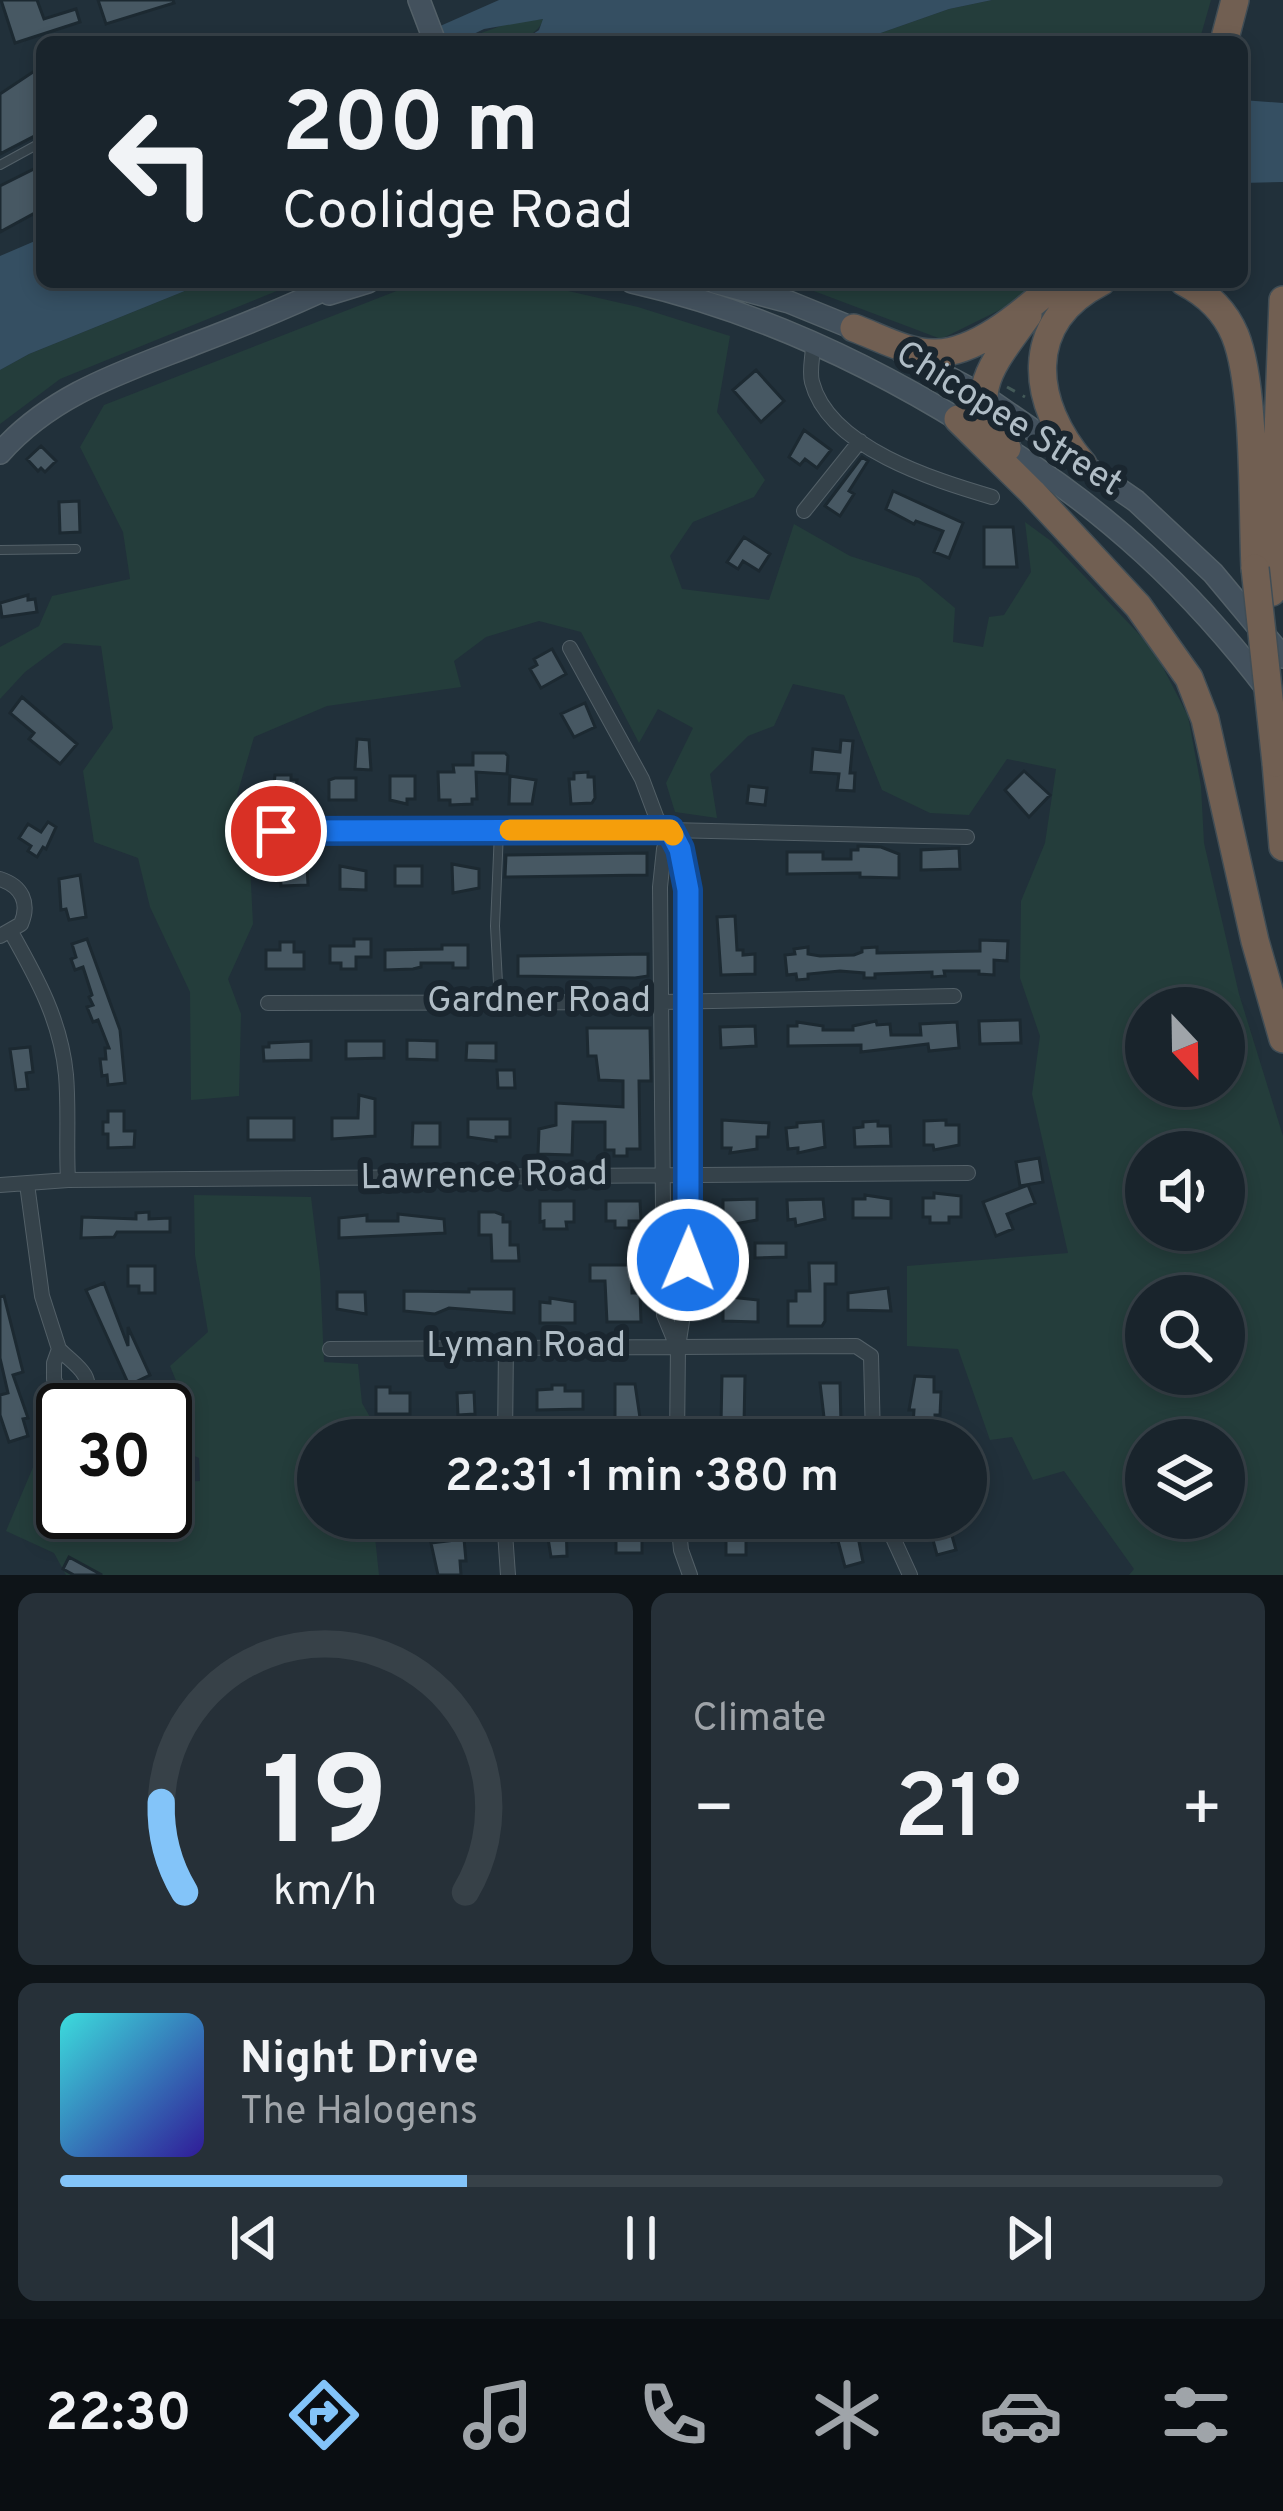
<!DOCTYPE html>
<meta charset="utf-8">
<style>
body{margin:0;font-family:Overpass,sans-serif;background:#263038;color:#f1f3f6;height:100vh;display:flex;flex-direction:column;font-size:45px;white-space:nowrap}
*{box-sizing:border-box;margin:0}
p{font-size:39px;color:#9fa4a9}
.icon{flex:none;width:66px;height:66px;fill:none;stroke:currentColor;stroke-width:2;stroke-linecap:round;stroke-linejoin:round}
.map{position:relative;height:1575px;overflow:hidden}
.details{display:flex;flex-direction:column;gap:18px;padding:18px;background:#0e1418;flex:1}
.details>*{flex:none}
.hud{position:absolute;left:36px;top:36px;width:1212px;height:252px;border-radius:18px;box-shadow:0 6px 18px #0003,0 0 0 3px #374148;background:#19242c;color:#f1f3f6;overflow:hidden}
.needle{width:78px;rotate:158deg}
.fabs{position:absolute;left:1125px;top:987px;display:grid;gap:24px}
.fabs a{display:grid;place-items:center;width:120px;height:120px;border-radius:50%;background:#19242c;box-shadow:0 6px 18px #0003,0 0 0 3px #374148;font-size:60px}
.speed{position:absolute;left:36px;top:1383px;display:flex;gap:24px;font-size:60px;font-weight:700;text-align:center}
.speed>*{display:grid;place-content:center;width:156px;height:156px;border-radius:50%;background:#19242c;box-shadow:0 6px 18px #0003,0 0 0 3px #374148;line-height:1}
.speed .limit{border:6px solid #111;border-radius:18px;background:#fff;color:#111}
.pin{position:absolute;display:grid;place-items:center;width:102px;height:102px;color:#fff;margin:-51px;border:6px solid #fff;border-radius:50%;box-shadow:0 3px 12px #0007}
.me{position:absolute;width:132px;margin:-66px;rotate:1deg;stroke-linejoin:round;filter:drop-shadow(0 0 9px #0008)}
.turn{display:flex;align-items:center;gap:42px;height:252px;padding:0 48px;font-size:54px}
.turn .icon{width:156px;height:156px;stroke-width:2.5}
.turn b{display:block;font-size:84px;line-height:102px}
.big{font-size:90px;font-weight:600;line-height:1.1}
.details .card{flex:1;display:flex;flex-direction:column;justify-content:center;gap:18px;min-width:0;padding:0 42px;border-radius:18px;background:#263038}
.details .dial{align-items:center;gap:0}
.dial svg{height:312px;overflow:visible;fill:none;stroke:#374148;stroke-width:7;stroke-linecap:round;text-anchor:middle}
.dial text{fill:#f1f3f6;stroke:none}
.song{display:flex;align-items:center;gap:36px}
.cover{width:144px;height:144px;border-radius:18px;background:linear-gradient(135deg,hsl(180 70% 55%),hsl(250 70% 35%))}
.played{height:12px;border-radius:6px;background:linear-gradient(90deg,#83c4f9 35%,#374148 35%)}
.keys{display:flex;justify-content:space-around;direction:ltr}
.heat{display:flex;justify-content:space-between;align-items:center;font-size:66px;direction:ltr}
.details .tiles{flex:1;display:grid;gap:18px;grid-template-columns:1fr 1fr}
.card:last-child{grid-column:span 2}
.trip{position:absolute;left:297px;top:1419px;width:690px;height:120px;border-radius:60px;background:#19242c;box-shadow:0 6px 18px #0003,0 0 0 3px #374148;font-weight:600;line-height:120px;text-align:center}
.menu{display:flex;height:192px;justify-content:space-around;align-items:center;background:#0a0e12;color:#9fa4a9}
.menu .icon{width:84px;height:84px}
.menu .current{color:#83c4f9}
.menu b{font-size:54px;color:#f1f3f6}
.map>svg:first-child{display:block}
</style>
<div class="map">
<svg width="1283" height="1575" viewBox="0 0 1283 1575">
<rect width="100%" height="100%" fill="#21303a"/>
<path fill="#243d3b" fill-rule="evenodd" d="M992 0H1211L1199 42H855L949 9Z
M544 19C530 50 487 44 459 41L509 23Z
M207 282H299L60 379 0 424V370L29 354Z
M529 282 638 307 730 336 717 412 765 480 754 497 693 522 670 556 682 589 769 600 794 524 850 556 919 578 955 608 953 642 983 647 989 617 1004 615 1031 572 1025 522 1051 541 1154 650 1188 716 1201 786 1204 843 1239 994 1283 1136V1575H1129L1134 1569 1064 1471 1033 1480 1012 1437 990 1440 958 1349 907 1346V1266L1068 1253 1032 1094 1040 1036 1020 978 1021 901 1045 843 1056 769 1007 759 969 815 930 813 882 790 844 695 793 684 774 726 748 736 710 774 717 818 675 812 666 783 693 728 658 709 639 743 581 632 539 621 486 637 454 661 461 687 327 706 254 737 237 795 248 824 253 924 228 979 241 1014 239 1096 191 1100 190 992 150 907 138 858 94 842 83 771 113 728 101 646 64 643 25 672 0 699V647L39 626 52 596 130 579 123 532 80 447 104 405 417 283ZM1146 1008H1224V1086H1146ZM1146 1152H1224V1230H1146ZM1146 1296H1224V1374H1146ZM1146 1440H1224V1518H1146Z
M790 282H1043L1024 298 941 339Z
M194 1195 311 1197 320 1272 324 1362 358 1364 362 1403 383 1440H318V1518H373L379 1575H66L54 1553 6 1531 42 1446 63 1478V1512H73L77 1529 147 1536 161 1512H165L179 1482 200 1481 199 1458 165 1443V1433L184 1400 170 1366 208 1332 195 1255Z"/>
<path fill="#354f62" d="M499 0H992L949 9 855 42H521L539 30 543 19 484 29 457 42H404Z
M1242 100 1283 103V182L1242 183Z
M42 238V282H207L29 354 0 370V256Z"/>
<path fill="#475863" stroke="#1c2931" stroke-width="3" d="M1 0H37L44 19 76 9 80 22 15 43Z
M98 0H173L174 3 106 24Z
M42 66V132L0 154V94Z
M42 165V209L0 232V186Z
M756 370 784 401 761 422 733 390Z
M804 430 831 450 817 468 805 459 800 465 789 457Z
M41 446 56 461 45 472 41 468 38 471 27 459Z
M862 457 868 461 849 491 854 494 840 516 825 506Z
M893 491 963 523 949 558 934 552 943 531 916 521 914 524 886 509Z
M79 501 80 532 60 533 59 502Z
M984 527H1013L1017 567H984Z
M744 537 770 554 759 571 743 561 738 569 727 562Z
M28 595V600L35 599 37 612 2 617 0 603Z
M552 649 566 674 541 688 530 669 537 665 534 659Z
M22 697 77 744 60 764 29 739 34 733 10 713Z
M585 703 595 727 574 737 561 714Z
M357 739 369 740 371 770 355 769Z
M841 740 853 741 850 773H855L854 791 837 790 839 774 811 772 813 749 840 752Z
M473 753H505L508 756 507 774 476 772 477 799H472V804L450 805V800H439L438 772H454L453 765H473Z
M1024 771 1050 795 1029 817 1005 790Z
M588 772V777H594L595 798 592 803 571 804 569 779H574V773Z
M275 775H291V780H297L294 805H272Z
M390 776H415V799H407V804L390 800Z
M510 776 536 780 532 804H509Z
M335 778H356V800H329V780Z
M749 786 767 788 765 805 747 803Z
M48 822 56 827 46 849 43 847 37 857 28 851 31 846 19 838 28 824 41 832Z
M858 846 881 847 899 854V878L860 877V873L787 874V852H823V859H851V850H858Z
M959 848 960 869 921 870V850Z
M647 853V875L505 877 506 855Z
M452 864 479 869V888L453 893Z
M280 866H307L308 885 281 886Z
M340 866 366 871V890L340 889Z
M395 866H422V886H395Z
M80 875 86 917 69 920 66 909 61 910 59 879Z
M735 916 737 950H743V955L755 954V974L721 975 717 917Z
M87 939 120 1030 125 1083 108 1085 107 1075 102 1076 100 1059H106L105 1048H109L98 1020 93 1022 87 1007 93 1005 89 997 92 995 83 967 75 970 71 959 76 957 72 944Z
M354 939H371V957H356V969H341V963H330V946H354Z
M980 940 1008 941 1007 961 994 960V975L979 974V971H944L945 976 932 977V972L875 974V978H864V973L840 971 808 974V979L797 980 796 974 787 975 785 955 795 954 794 949 808 947V954L820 956 854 955 862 952V948L877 947V953L980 951Z
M280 942H294V952H304V969H266V950H280Z
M442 945H468V968H453V963H421V967L413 969 385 970V950L442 949Z
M648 954V976L635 978 518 976V956Z
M1020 1020 1021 1043 980 1044 979 1021Z
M876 1021 877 1025 890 1024 891 1035H921L920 1024 957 1022 959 1048 929 1051 928 1044 861 1052V1045L788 1046V1026H797V1022L823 1026V1030H853V1026Z
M755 1026 756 1046 721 1048 720 1027Z
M587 1028H650L651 1081H639L640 1149H627V1156H614V1150H605V1122H573L572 1155 538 1154 539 1129 556 1125V1103L623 1107V1081L599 1080 596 1056H588Z
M407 1040 437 1041V1060L407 1059Z
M311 1041V1060L264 1061 263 1047H269V1043Z
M346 1041H384V1058L346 1059Z
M467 1043H496V1061L466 1060Z
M30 1047 33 1072 26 1073 28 1089 16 1090 10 1049Z
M497 1070H514L515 1088H498Z
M359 1095 375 1099V1136L332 1139V1118H358Z
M108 1111H124V1131H135L134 1147 108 1148V1134H103V1122H108Z
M248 1118H294V1140H248Z
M468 1119H510V1137H496V1141L468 1137Z
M722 1120 769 1123 768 1137H757V1149L730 1153 731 1148H722Z
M946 1120V1125H959V1145L934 1150 933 1145H924V1121Z
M823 1121 825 1147 798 1153V1148L788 1149 786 1128 797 1127V1123Z
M878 1121V1126H890L891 1146 855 1147 854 1128 863 1127V1122Z
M413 1123H440V1147H412Z
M1039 1158 1043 1182 1020 1186 1016 1162Z
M1028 1185 1035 1203 1007 1214 1013 1229 996 1236 983 1202Z
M934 1193 961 1196V1217H949V1223H930V1217H923V1198H934Z
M865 1195 891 1199V1218H853V1199H865Z
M757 1199V1220L729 1225V1220H723V1200Z
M823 1199 825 1219 796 1226 795 1219 788 1220 787 1200Z
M540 1201H574V1222H566L567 1229H544V1221L540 1222Z
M606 1201H640L641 1221H629V1228H615V1221H606Z
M149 1212V1219L170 1218V1232H117L114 1237 81 1238 82 1217 136 1219V1213Z
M479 1212H495L503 1215V1222H510V1245H518L519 1261H492L491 1235H479Z
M398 1214 444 1219 445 1233 339 1238V1218L367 1215V1221H398Z
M755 1243H786V1257L755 1258Z
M713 1244H727V1252H732L731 1274 713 1273Z
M809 1263H836V1284H825V1321L822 1326H788V1301H796V1291H810Z
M590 1265H631L632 1293H640L641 1322H607L605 1281H590Z
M128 1266H155V1293H139V1286H128Z
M104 1283 128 1346V1327L150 1375 129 1385 86 1290Z
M888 1288 891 1311 848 1310V1293Z
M469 1289H514V1313L449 1308 435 1314 404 1311V1291L469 1292Z
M337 1292H365L366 1314 337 1309Z
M4 1296 23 1372 13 1375 28 1418 23 1419 28 1436 9 1442 0 1415V1395L8 1393 0 1358V1297Z
M730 1297 758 1300V1322L723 1321V1302L730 1301Z
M550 1298 575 1302V1323H540V1302L550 1303Z
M722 1376H745L744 1423H721Z
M915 1376 934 1377V1392H941L940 1415H935V1426H913L914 1410H909Z
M820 1383H840L841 1425 825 1426Z
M615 1384H635L640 1418H615Z
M552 1385H565V1391H583V1409L537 1410V1390L552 1389Z
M376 1387H390V1393H410V1414H376Z
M474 1392 475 1414 458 1415 457 1393Z
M616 1518H636L635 1537H642V1553H616Z
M726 1518 746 1519V1555H726Z
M831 1518 855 1522 863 1562 845 1567 838 1541 832 1542 828 1527 833 1526Z
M947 1518 956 1550 937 1555 928 1521Z
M545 1519H566L567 1556 551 1557Z
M464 1539 466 1561H460L461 1575H438L431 1543Z
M69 1557 102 1575H74L63 1569Z"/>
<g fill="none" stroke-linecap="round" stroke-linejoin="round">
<g stroke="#536068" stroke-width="10">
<path id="lane" d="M0 165 42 142
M0 550 76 549
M499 1002 495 926 499 831"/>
</g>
<g stroke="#536068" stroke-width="16">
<path id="street" d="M813 345C813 357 809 370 812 382 829 448 935 480 992 497
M804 511 860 441
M570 648 642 779 657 819 670 830 679 849 688 890 690 1174 687 1289 678 1347 677 1440
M670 830 664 849 660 887 664 1315 676 1344
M276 831 627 829 967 837
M0 879C22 886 30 903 21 924L0 936
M11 932C37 978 61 1021 66 1075 69 1110 66 1145 68 1180
M268 1003 662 1002 954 996
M27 1184 42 1296 59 1349 54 1363V1379L63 1404 77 1405 86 1398C94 1373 74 1365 59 1349
M0 1185 68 1180 968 1173
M330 1349 856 1346 871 1356 873 1440
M505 1440 506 1345
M504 1518 508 1575
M678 1518 681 1550 690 1575
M884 1518 910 1575"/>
</g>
<g stroke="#536068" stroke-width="24">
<path id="secondary" d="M419 0 435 42
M632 282C750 309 864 361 967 425
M714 282 789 302 865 333
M329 294 368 282
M903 353 982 395 1136 501 1213 573 1283 657
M994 441C1104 508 1192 590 1270 693
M0 453C52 394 123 372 194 344 244 325 293 305 341 282"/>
</g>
<g stroke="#404d55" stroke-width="30">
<path id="highway" d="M1224 42 1235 0
M1184 282C1207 294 1225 311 1235 335 1256 387 1252 508 1255 568
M854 328C879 337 908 354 936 353 980 352 1026 309 1058 282
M958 419 1032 492 1138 606 1189 678 1205 719 1255 941 1283 1039
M1007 448C960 396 994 363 1028 315
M1083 464C1031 404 1021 323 1101 282
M1272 592 1283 300
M1276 763 1283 847"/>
</g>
<path stroke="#435958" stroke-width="3" stroke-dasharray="9 9" stroke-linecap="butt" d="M1007 387 1025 397"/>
<use href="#lane" stroke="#35424a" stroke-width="8"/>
<use href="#street" stroke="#35424a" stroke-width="14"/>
<use href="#secondary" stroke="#43515d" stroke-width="21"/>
<use href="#highway" stroke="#715f52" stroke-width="27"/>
<g stroke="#404d55" stroke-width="30" stroke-linecap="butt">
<path id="highway-bridge" d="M1255 568 1276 763"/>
</g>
<use href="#highway-bridge" stroke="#715f52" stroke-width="27"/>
</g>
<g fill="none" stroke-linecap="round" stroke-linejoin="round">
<g stroke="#114b97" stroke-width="30">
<path id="route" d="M276 831 670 830 680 849 688 890V1260"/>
</g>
<use href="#route" stroke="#1a73e8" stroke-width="21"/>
<path stroke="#f59e0b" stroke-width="21" d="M510 830H670L673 835"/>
</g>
<g text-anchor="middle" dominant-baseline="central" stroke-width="12" stroke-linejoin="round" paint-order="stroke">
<g font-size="36" fill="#b0bdc6" stroke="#1a262f">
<text transform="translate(1008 420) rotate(32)">Chicopee Street</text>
<text x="539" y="1002">Gardner Road</text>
<text transform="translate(484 1177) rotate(-1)">Lawrence Road</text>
<text x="526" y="1347">Lyman Road</text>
</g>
</g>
</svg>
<div class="fabs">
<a><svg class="needle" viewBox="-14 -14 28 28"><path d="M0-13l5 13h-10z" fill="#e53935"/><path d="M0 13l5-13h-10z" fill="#9fa4a9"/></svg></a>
<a><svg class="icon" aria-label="sound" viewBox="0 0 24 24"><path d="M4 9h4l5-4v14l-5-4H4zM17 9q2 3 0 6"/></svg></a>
<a><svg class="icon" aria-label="search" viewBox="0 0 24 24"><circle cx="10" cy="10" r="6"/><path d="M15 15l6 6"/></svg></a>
<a><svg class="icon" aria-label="layers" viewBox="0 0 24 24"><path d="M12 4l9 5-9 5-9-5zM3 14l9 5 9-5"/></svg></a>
</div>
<div class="speed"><div class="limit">30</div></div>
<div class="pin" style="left:276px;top:831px;background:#d93025"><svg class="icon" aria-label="arrive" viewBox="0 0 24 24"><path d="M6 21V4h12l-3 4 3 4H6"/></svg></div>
<svg class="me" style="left:688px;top:1260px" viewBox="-20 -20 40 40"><circle r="17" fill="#1a73e8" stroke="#fff" stroke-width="3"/><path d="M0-11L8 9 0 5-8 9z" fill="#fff"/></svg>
<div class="trip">22:31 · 1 min · 380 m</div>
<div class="hud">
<div class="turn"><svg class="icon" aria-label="left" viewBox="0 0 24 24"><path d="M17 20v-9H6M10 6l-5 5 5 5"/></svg><div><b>200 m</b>Coolidge Road</div></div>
</div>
</div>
<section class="details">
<div class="tiles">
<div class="card dial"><svg viewBox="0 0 100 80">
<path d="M14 69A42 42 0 1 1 86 69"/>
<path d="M14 69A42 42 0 0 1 8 46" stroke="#83c4f9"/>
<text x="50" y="56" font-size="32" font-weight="700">19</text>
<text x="50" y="72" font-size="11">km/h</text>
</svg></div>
<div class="card"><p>Climate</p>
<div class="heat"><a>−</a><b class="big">21°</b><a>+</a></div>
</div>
<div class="card">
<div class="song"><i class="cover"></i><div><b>Night Drive</b><p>The Halogens</p></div></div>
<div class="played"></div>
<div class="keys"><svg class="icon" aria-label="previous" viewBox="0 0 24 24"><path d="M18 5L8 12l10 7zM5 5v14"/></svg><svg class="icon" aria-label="pause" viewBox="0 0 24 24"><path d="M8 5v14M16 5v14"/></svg><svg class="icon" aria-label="next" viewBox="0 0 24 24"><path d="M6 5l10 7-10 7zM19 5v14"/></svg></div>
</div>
</div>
</section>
<nav class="menu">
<b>22:30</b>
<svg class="icon current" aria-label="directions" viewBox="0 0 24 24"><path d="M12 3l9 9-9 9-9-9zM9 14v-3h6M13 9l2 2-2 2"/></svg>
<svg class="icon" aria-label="music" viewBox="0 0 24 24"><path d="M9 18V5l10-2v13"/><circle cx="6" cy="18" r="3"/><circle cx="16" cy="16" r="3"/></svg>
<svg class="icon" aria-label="phone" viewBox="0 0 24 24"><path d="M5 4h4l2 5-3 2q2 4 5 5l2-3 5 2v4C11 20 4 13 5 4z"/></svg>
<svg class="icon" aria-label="climate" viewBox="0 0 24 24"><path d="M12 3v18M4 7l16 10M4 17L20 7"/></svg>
<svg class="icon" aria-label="car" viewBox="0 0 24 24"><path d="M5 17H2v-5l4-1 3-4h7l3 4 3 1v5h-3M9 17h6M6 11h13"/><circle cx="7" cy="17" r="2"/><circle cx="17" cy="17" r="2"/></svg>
<svg class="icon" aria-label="filters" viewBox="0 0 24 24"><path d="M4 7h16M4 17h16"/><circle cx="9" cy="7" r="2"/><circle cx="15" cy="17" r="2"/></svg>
</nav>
